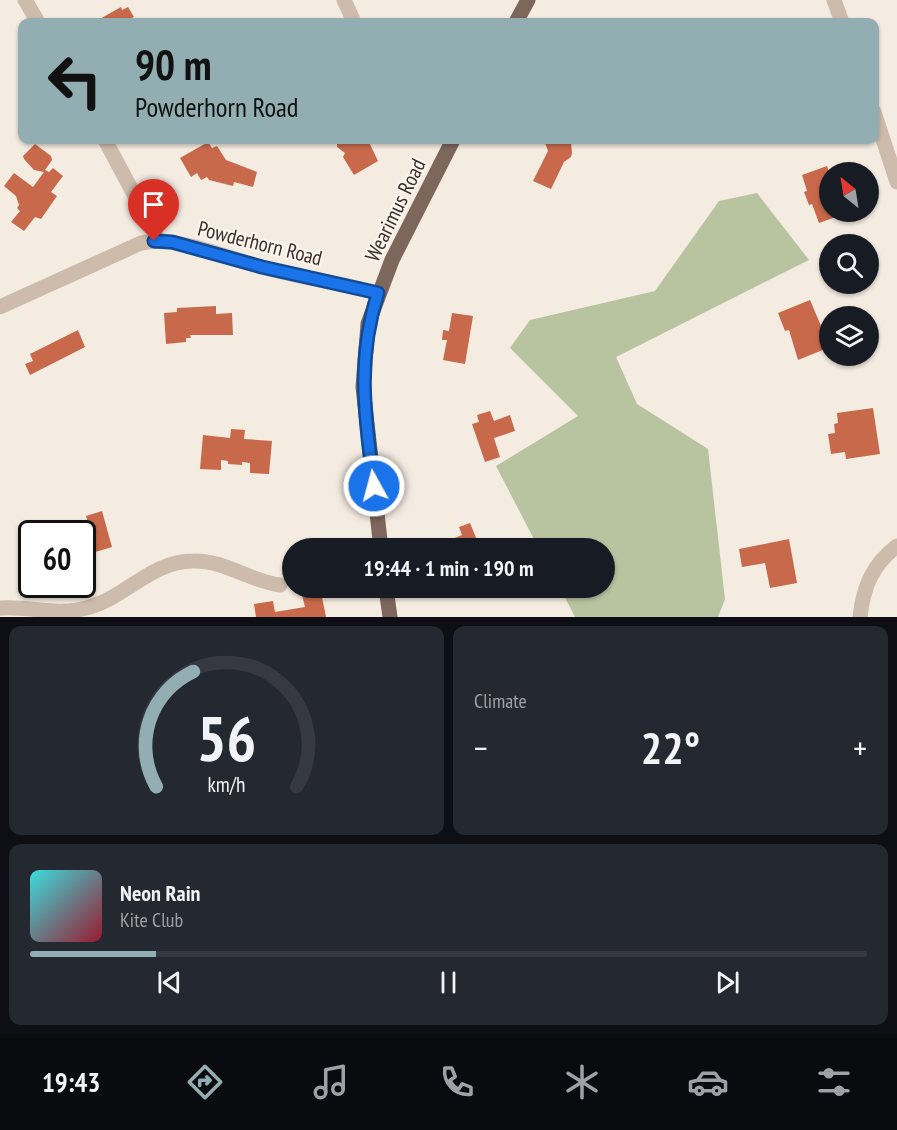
<!DOCTYPE html>
<meta charset="utf-8">
<style>
body{margin:0;font-family:"PT Sans Narrow",sans-serif;background:#242831;color:#f1f3f6;height:100vh;display:flex;flex-direction:column;font-size:22px;white-space:nowrap}
*{box-sizing:border-box;margin:0}
p{font-size:20px;color:#9ea1a6}
.icon{flex:none;width:33px;height:33px;fill:none;stroke:currentColor;stroke-width:2;stroke-linecap:round;stroke-linejoin:round}
.map{position:relative;height:617px;overflow:hidden}
.drawer{display:flex;flex-direction:column;gap:9px;padding:9px;background:#0d0f14;flex:1}
.drawer>*{flex:none}
.hud{position:absolute;left:18px;top:18px;width:861px;height:126px;border-radius:12px;box-shadow:0 2px 4px #0004;background:#92aeb2;color:#111;overflow:hidden}
.needle{width:39px;rotate:330deg}
.fabs{position:absolute;left:819px;top:162px;display:grid;gap:12px}
.fabs a{display:grid;place-items:center;width:60px;height:60px;border-radius:50%;background:#171b24;box-shadow:0 2px 4px #0004;font-size:30px}
.speed{position:absolute;left:18px;top:520px;display:flex;gap:12px;font-size:30px;font-weight:700;text-align:center}
.speed>*{display:grid;place-content:center;width:78px;height:78px;border-radius:50%;background:#171b24;box-shadow:0 2px 4px #0004;line-height:1}
.speed .limit{border:3px solid #111;border-radius:9px;background:#fff;color:#111}
.pin{position:absolute;display:grid;place-items:center;width:51px;height:51px;color:#fff;margin:-62px -26px;border-radius:50% 50% 50% 0;rotate:-45deg;box-shadow:0 0 6px #0007}
.pin .icon{rotate:45deg}
.me{position:absolute;width:66px;margin:-33px;rotate:353deg;stroke-linejoin:round;filter:drop-shadow(0 0 4px #0008)}
.turn{display:flex;align-items:center;gap:21px;height:126px;padding:0 18px;font-size:27px}
.turn .icon{width:78px;height:78px;stroke-width:2.5}
.turn b{display:block;font-size:42px;line-height:51px}
.big{font-size:45px;font-weight:700;line-height:1.1}
.drawer .tile{flex:1;display:flex;flex-direction:column;justify-content:center;gap:9px;min-width:0;padding:0 21px;border-radius:12px;background:#242831}
.drawer .dial{align-items:center;gap:0}
.dial svg{height:156px;overflow:visible;fill:none;stroke:#363941;stroke-width:7;stroke-linecap:round;text-anchor:middle}
.dial text{fill:#f1f3f6;stroke:none}
.song{display:flex;align-items:center;gap:18px}
.cover{width:72px;height:72px;border-radius:9px;background:linear-gradient(135deg,hsl(180 70% 55%),hsl(350 70% 35%))}
.played{height:6px;border-radius:3px;background:linear-gradient(90deg,#92aeb2 15%,#363941 15%)}
.keys{display:flex;justify-content:space-around;direction:ltr}
.heat{display:flex;justify-content:space-between;align-items:center;font-size:33px;direction:ltr}
.drawer .tiles{flex:1;display:grid;gap:9px;grid-template-columns:1fr 1fr}
.tile:last-child{grid-column:span 2}
.trip{position:absolute;left:282px;top:538px;width:333px;height:60px;border-radius:30px;background:#171b24;box-shadow:0 2px 4px #0004;font-weight:700;line-height:60px;text-align:center}
.tab-bar{display:flex;height:96px;justify-content:space-around;align-items:center;background:#090b0e;color:#9ea1a6}
.tab-bar .icon{width:42px;height:42px}
.tab-bar .on{color:#92aeb2}
.tab-bar b{font-size:27px;color:#f1f3f6}
.map>svg:first-child{display:block}
</style>
<div class="map">
<svg width="897" height="617" viewBox="0 0 897 617">
<rect width="100%" height="100%" fill="#f4ebe1"/>
<path fill="#b8c4a0" d="M757 193 809 260 616 357 637 404 708 449 725 599 718 617H575L560 588H604V549H539L496 466 578 416 510 348 530 320 655 291 719 201Z"/>
<path fill="#c8694b" d="M121 7 122 10 128 7 134 17 128 20 129 22H99L98 20Z
M337 140H368L378 161 354 175 343 157 345 153 337 147Z
M549 140H565L571 143 572 153 571 157 564 162 551 189 533 181 548 151 545 143Z
M208 142 212 148 217 146 226 160 257 172 253 187 234 182 233 186 209 180 207 177 201 180 197 173 191 177 180 158Z
M35 144 51 156 52 160 45 170 49 172 53 168 63 176 51 192 57 196 41 219 35 217 24 231 11 222 20 211 17 208 19 205 16 196 4 186 14 173 33 187 44 172 34 170 24 159 23 156Z
M827 166 830 174V212H850L819 223 812 204 809 205 804 192 807 191 802 175Z
M810 300 830 347 798 360 789 330 785 331 778 313Z
M216 306V314L232 313 233 335H190L191 338H186V342L166 344 164 313 177 312V308Z
M452 313 473 316 465 364 443 360 447 340H442L443 330 449 331Z
M78 330 85 347 30 375 25 364 33 361 30 354Z
M873 408 880 454 846 459 845 452 831 454 828 434 835 433 834 424 838 423 837 413Z
M490 411 494 421 510 415 515 431 494 438 500 457 485 462 472 424 479 422 477 415Z
M231 429 245 430 244 439 272 441 269 474 250 473V463L242 462V465L228 464V461L221 460V470L200 469 203 435 230 438Z
M102 511 112 547 82 556V534H58L89 526 86 516Z
M470 523 477 540 473 541 474 549H444L452 546 450 540 462 535 459 527Z
M789 539 797 583 770 588 765 563 742 567 739 549Z
M321 592 326 617H256L254 604 273 601 275 612 305 607 302 595Z"/>
<g fill="none" stroke-linecap="round" stroke-linejoin="round">
<path stroke="#cdbbac" stroke-width="15" d="M25 0 38 22
M344 0 354 22
M834 0 842 22
M874 112 897 182
M105 140 159 241
M0 307 141 243C180 236 223 257 261 267 300 277 339 283 378 293
M0 608C34 606 55 617 90 607 127 596 152 561 193 561 225 560 249 581 280 585
M860 617C863 587 873 564 897 546"/>
<path stroke="#7d675c" stroke-width="15" d="M516 22 528 0
M381 549 363 387 368 324 392 260 453 140
M386 588 390 617"/>
</g>
<g fill="none" stroke-linecap="round" stroke-linejoin="round">
<g stroke="#114b97" stroke-width="15">
<path id="route" d="M154 241 172 242 262 267 378 293C356 361 365 417 374 486"/>
</g>
<use href="#route" stroke="#1a73e8" stroke-width="10"/>
</g>
<g text-anchor="middle" dominant-baseline="central" stroke-width="4.5" stroke-linejoin="round" paint-order="stroke">
<g font-size="21" fill="#3b302b" stroke="#fbf5ee">
<text transform="translate(395 210) rotate(-64)">Wearimus Road</text>
<text transform="translate(260 243) rotate(14)">Powderhorn Road</text>
</g>
</g>
</svg>
<div class="fabs">
<a><svg class="needle" viewBox="-14 -14 28 28"><path d="M0-13l5 13h-10z" fill="#e53935"/><path d="M0 13l5-13h-10z" fill="#9ea1a6"/></svg></a>
<a><svg class="icon" aria-label="search" viewBox="0 0 24 24"><circle cx="10" cy="10" r="6"/><path d="M15 15l6 6"/></svg></a>
<a><svg class="icon" aria-label="layers" viewBox="0 0 24 24"><path d="M12 4l9 5-9 5-9-5zM3 14l9 5 9-5"/></svg></a>
</div>
<div class="speed"><div class="limit">60</div></div>
<div class="pin" style="left:154px;top:241px;background:#d93025"><svg class="icon" aria-label="arrive" viewBox="0 0 24 24"><path d="M6 21V4h12l-3 4 3 4H6"/></svg></div>
<svg class="me" style="left:374px;top:486px" viewBox="-20 -20 40 40"><circle r="17" fill="#1a73e8" stroke="#fff" stroke-width="3"/><path d="M0-11L8 9 0 5-8 9z" fill="#fff"/></svg>
<div class="trip">19:44 · 1 min · 190 m</div>
<div class="hud">
<div class="turn"><svg class="icon" aria-label="left" viewBox="0 0 24 24"><path d="M17 20v-9H6M10 6l-5 5 5 5"/></svg><div><b>90 m</b>Powderhorn Road</div></div>
</div>
</div>
<section class="drawer">
<div class="tiles">
<div class="tile dial"><svg viewBox="0 0 100 80">
<path d="M14 69A42 42 0 1 1 86 69"/>
<path d="M14 69A42 42 0 0 1 33 10" stroke="#92aeb2"/>
<text x="50" y="56" font-size="32" font-weight="700">56</text>
<text x="50" y="72" font-size="11">km/h</text>
</svg></div>
<div class="tile"><p>Climate</p>
<div class="heat"><a>−</a><b class="big">22°</b><a>+</a></div>
</div>
<div class="tile">
<div class="song"><i class="cover"></i><div><b>Neon Rain</b><p>Kite Club</p></div></div>
<div class="played"></div>
<div class="keys"><svg class="icon" aria-label="previous" viewBox="0 0 24 24"><path d="M18 5L8 12l10 7zM5 5v14"/></svg><svg class="icon" aria-label="pause" viewBox="0 0 24 24"><path d="M8 5v14M16 5v14"/></svg><svg class="icon" aria-label="next" viewBox="0 0 24 24"><path d="M6 5l10 7-10 7zM19 5v14"/></svg></div>
</div>
</div>
</section>
<nav class="tab-bar">
<b>19:43</b>
<svg class="icon on" aria-label="directions" viewBox="0 0 24 24"><path d="M12 3l9 9-9 9-9-9zM9 14v-3h6M13 9l2 2-2 2"/></svg>
<svg class="icon" aria-label="music" viewBox="0 0 24 24"><path d="M9 18V5l10-2v13"/><circle cx="6" cy="18" r="3"/><circle cx="16" cy="16" r="3"/></svg>
<svg class="icon" aria-label="phone" viewBox="0 0 24 24"><path d="M5 4h4l2 5-3 2q2 4 5 5l2-3 5 2v4C11 20 4 13 5 4z"/></svg>
<svg class="icon" aria-label="climate" viewBox="0 0 24 24"><path d="M12 3v18M4 7l16 10M4 17L20 7"/></svg>
<svg class="icon" aria-label="car" viewBox="0 0 24 24"><path d="M5 17H2v-5l4-1 3-4h7l3 4 3 1v5h-3M9 17h6M6 11h13"/><circle cx="7" cy="17" r="2"/><circle cx="17" cy="17" r="2"/></svg>
<svg class="icon" aria-label="filters" viewBox="0 0 24 24"><path d="M4 7h16M4 17h16"/><circle cx="9" cy="7" r="2"/><circle cx="15" cy="17" r="2"/></svg>
</nav>
